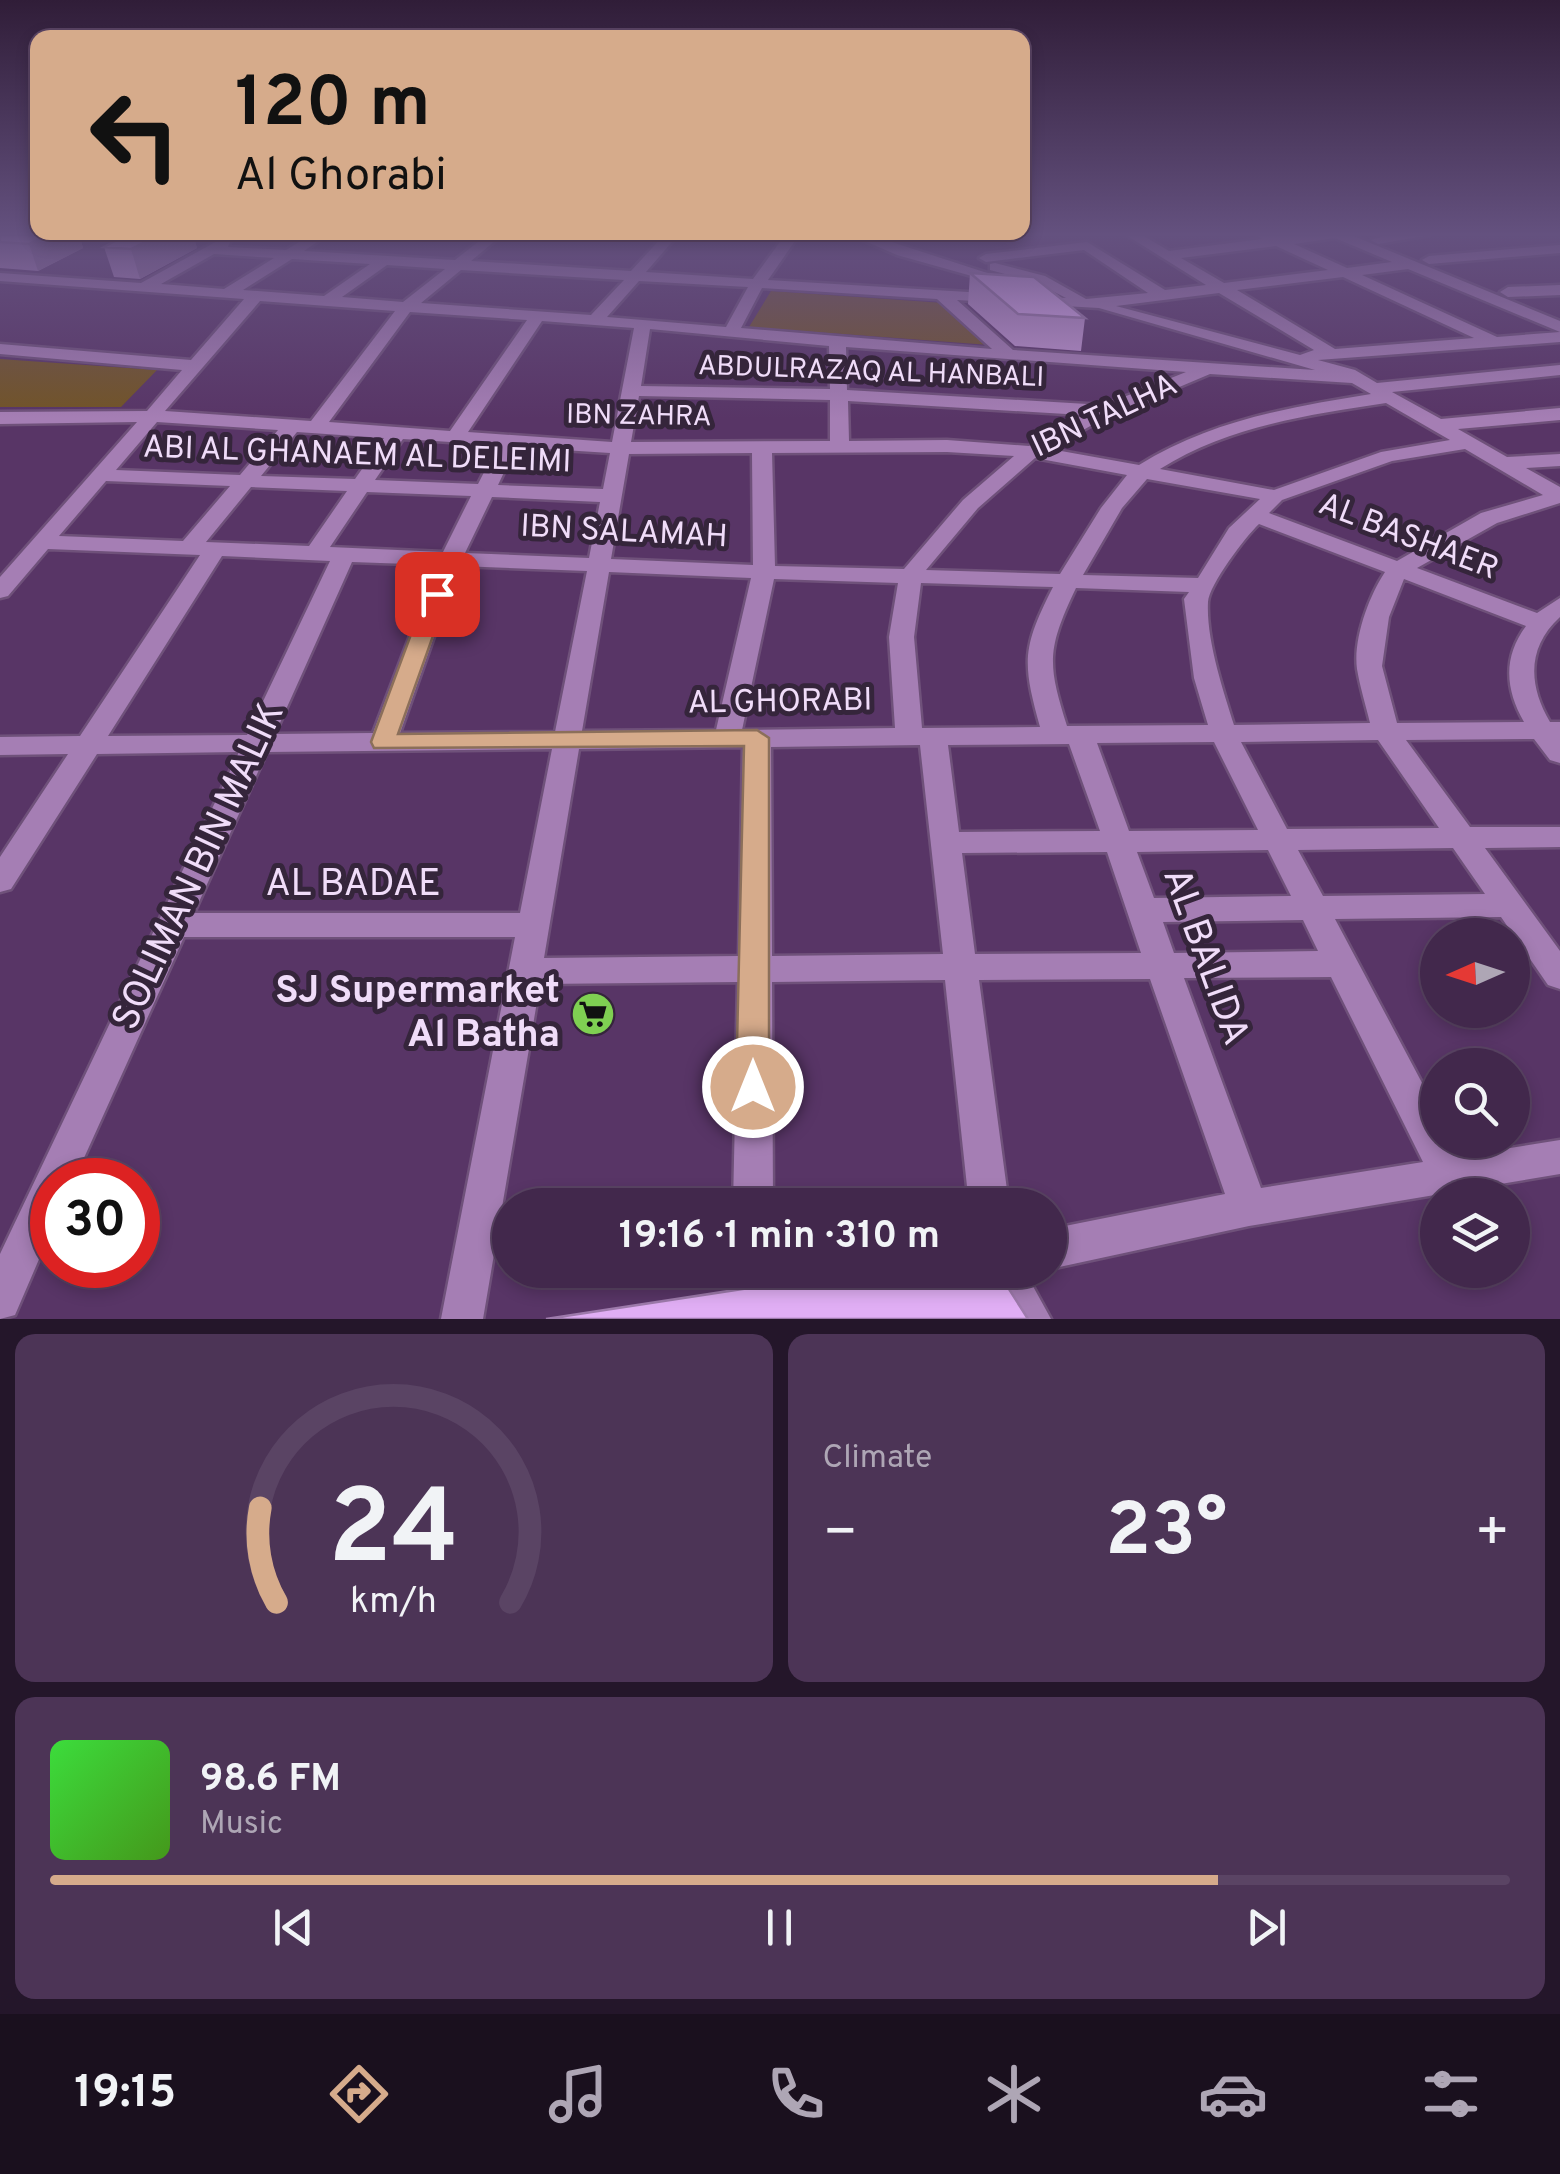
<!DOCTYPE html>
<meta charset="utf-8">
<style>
body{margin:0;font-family:Overpass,sans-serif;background:#4c3456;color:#f1f3f6;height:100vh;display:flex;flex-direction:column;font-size:38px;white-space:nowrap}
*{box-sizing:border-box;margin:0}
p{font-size:32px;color:#aea6b5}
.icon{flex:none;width:55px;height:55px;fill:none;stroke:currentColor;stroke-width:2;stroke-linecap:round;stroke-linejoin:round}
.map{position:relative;height:1319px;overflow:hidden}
.sheet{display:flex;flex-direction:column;gap:15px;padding:15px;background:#24162a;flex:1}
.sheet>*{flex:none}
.guide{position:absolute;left:30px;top:30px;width:1000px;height:210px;border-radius:20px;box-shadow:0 5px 15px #0003,0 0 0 2px #5a4464;background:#d6ab8b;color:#111;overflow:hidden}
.needle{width:65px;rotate:267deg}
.buttons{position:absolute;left:1420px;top:918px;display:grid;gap:20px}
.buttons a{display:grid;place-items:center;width:110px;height:110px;border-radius:50%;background:#42284c;box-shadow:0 5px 15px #0003,0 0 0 2px #5a4464;font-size:50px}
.speed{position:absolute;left:30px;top:1158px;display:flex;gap:20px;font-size:50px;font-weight:700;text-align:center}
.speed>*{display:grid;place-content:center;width:130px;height:130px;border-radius:50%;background:#42284c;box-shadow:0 5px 15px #0003,0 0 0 2px #5a4464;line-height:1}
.speed .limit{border:15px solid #d22;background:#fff;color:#111}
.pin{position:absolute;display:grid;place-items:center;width:85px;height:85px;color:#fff;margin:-42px;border-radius:20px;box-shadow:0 5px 15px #0006}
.me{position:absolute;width:110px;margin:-55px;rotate:0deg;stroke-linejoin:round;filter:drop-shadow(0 0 8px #0008)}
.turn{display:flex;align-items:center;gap:35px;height:210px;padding:0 40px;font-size:45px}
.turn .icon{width:130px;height:130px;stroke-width:2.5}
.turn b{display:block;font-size:70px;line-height:85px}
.big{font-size:75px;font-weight:700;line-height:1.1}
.sheet .widget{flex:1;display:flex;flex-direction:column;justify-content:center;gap:15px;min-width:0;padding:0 35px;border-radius:20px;background:#4c3456}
.sheet .dial{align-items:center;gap:0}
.dial svg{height:260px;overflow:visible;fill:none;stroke:#5a4464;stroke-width:7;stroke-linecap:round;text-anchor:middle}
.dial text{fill:#f1f3f6;stroke:none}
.song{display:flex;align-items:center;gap:30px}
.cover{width:120px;height:120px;border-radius:15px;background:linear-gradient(135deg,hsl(120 70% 55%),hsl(100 70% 35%))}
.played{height:10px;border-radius:5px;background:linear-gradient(90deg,#d6ab8b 80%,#5a4464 80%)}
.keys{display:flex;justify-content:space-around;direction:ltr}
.heat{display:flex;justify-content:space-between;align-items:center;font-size:55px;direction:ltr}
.sheet .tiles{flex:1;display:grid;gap:15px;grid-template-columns:1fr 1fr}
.widget:last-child{grid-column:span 2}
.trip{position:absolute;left:492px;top:1188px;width:575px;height:100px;border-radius:50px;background:#42284c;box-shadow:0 5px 15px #0003,0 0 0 2px #5a4464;font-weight:700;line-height:100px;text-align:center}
.tab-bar{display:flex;height:160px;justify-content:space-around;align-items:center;background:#1a101e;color:#aea6b5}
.tab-bar .icon{width:70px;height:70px}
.tab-bar .active{color:#d6ab8b}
.tab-bar b{font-size:45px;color:#f1f3f6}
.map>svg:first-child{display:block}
</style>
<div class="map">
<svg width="1560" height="1319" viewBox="0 0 1560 1319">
<rect width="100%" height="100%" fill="#583566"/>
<path fill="#725426" d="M771 291 944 303 990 345 749 327Z
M0 359 157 370 121 407H0Z"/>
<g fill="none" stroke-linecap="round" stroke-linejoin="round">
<g stroke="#6f517a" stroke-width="5">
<path id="minor" d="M108 235H147C138 242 117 242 108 235Z
M311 235H327L304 251 455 260 487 235H502L471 261 631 271 664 235H678L646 272 753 279 785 235H799L768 280 1066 298 1035 282 990 270V264L995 263 1045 276 1086 299 1148 293 1084 250 986 262 979 258 986 254 1087 242 1165 290 1206 285 1126 235H1142L1169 251 1262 239 1257 235H1351L1560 321V332L1408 269 1362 275 1497 337 1560 332V342L1318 360 1355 370 1377 383 1560 365V375L1392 392 1441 419 1560 408V420L1458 429 1507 457 1560 454V466L1526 468 1560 487V503L1497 523 1417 568 1537 613 1560 598V617C1527 647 1528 685 1550 722H1560V763L1550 760 1534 739 1406 740 1470 827H1560V847L1485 848 1560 951V989L1548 985 1501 917 1335 919 1438 1113V1140H1452L1460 1156 1560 1140V1174L1249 1226 1050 1269V1229L1225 1194 1150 979 979 980 1009 1205H969L945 980 772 982 773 1205H733L738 982 540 984 483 1319H441L515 937H184L74 1180H52V1229L15 1315 0 1319V1254L239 752 97 754 11 889 0 892V857L68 754 0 755V737L80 736 200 555 48 549 8 596 0 598V577L137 422 0 424V412L147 411 182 370 0 354V344L191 360 244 299 0 281V273L141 283 221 239H231L228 247 286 250ZM1335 238 1392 262 1347 268 1294 244ZM1276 246 1328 270 1224 283 1181 258ZM214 254 274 258 224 289 161 284ZM292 259 370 264 324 296 243 290ZM387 265 445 269 403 302 342 297ZM461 270 624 280 591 315 421 303ZM1343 277 1474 338 1335 349 1237 290ZM639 281 748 287 726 327 607 317ZM762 288 937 299 992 349 741 328ZM1219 293 1314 350 1300 355 1116 306ZM957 300 1099 308 1315 370 1013 350ZM260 301 395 311 311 421 165 411ZM410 312 527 320 450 431 329 422ZM542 321 634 328 612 442 468 432ZM650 329 829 346 830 389 641 386ZM846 347 1186 372 1104 405 847 390ZM1210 374 1352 383 1371 394C1290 407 1209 421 1139 465L1050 449 1099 421ZM639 396 830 400V441L631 442ZM848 401 1083 415 1029 446 947 440 849 441ZM1386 403 1450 440 1381 452 1274 490 1160 469C1228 426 1308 415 1386 403ZM157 422 278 430 240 475 116 470ZM297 432 384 438 355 479 261 476ZM403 439 498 445 478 484 375 480ZM516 447 610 453 603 489 498 485ZM1465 449 1543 495 1481 513 1397 561 1269 513 1282 500 1392 461ZM947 452 1014 456 963 500 904 569 775 566 772 453ZM752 453 753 565 611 559 629 454ZM1035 458 1127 475 1101 508 1060 574 926 570 978 508ZM1147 479 1260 499 1229 528 1198 578 1083 575 1122 508ZM106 481 230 486 183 541 59 536ZM251 487 347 491 309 546 206 542ZM367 492 471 496 443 552 330 547ZM492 497 600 502 589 558 465 553ZM1259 524 1385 572C1369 596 1353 639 1357 669 1360 687 1366 706 1370 723L1234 725C1223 690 1206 639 1208 602 1209 585 1245 537 1259 524ZM222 556 330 561 247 735 108 736ZM352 562 437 565 373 733 275 734ZM459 566 587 571 555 732 400 733ZM609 572 751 578 716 730 582 731ZM774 579 898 583 889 637 895 728 742 730ZM1404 579 1526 626C1503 657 1505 689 1524 722L1397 723 1382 666 1389 617ZM921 583 1053 587C1022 648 1022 662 1040 727L922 728 914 637ZM1076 588 1189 592 1184 599 1194 678 1208 725 1067 726C1047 663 1047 649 1076 588ZM1378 740 1439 828 1287 829 1241 742ZM1214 742 1258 830 1129 831 1097 743ZM1069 744 1100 831 959 832 948 745ZM920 745 943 954 772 956 771 747ZM743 747 739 956 544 958 579 749ZM552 749 520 913H194L267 752ZM1453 848 1485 894 1323 896 1298 850ZM1268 850 1291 896 1154 898 1137 852ZM1107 852 1141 953 975 954 962 853ZM1303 920 1318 951 1174 953 1163 922ZM1331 977 1423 1162 1261 1188 1184 978Z
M851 235H870L1018 283 1011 287 897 255Z
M1388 235H1430L1378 244 1371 240Z
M1560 245V253L1429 264 1422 260 1429 256Z
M1560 285V295L1508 297 1500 292 1508 287Z
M731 1270H773V1288L767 1303 752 1309 737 1303 731 1288Z
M980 1270H1024L1051 1319H1006Z"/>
</g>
<use href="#minor" fill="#a57eb4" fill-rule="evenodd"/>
</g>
<path fill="#c196d2" d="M0 235H79L83 248 38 271 0 268Z
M126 235H193L197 248 140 279 114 277 104 247Z
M970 273 1085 318 1081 351 1015 346 968 304Z"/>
<path fill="#9d7aab" d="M48 235H79L83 248 38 271 29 244Z
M159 235H193L197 248 140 279 131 249Z"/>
<path fill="#e0aef4" stroke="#9d7aab" stroke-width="2.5" d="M0 235H48L29 244 0 242Z
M126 235H159L131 249 104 247Z
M970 273 1034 277 1085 318 1018 314Z
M866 1270H993L1002 1278 1028 1319H546Z"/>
<linearGradient id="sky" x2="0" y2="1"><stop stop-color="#301d38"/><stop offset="0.56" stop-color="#64517f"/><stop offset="1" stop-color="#64517f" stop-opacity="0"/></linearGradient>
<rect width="1560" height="419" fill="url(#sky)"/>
<path fill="#d6ab8b" stroke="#8b6f5a" stroke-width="2.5" d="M437 588 448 594 398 734 757 730 769 738V1087L764 1097 753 1101 741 1097 736 1087 744 746 374 748 371 742 426 594Z"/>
<defs>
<g id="supermarket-disc" transform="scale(2.25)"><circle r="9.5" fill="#7fd052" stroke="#35253b"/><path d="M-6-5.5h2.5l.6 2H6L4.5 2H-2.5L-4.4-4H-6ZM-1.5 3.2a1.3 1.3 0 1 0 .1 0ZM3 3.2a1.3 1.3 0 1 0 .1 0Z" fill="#111"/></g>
</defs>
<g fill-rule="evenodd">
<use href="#supermarket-disc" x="593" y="1014"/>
</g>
<g text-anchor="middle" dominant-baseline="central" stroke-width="10" stroke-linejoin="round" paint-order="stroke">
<g font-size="28" fill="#f0dcf9" stroke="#35253b">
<text transform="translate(871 373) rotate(2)">ABDULRAZAQ AL HANBALI</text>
<text transform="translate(639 417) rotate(1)">IBN ZAHRA</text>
</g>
<g font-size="32" fill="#f0dcf9" stroke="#35253b">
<text transform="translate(1105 417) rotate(-25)">IBN TALHA</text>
<text transform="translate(357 456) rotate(2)">ABI AL GHANAEM AL DELEIMI</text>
<text transform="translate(624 533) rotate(3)">IBN SALAMAH</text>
<text transform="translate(1408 538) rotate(21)">AL BASHAER</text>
<text transform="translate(780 703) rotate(-1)">AL GHORABI</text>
</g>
<g font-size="38" fill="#f0dcf9" stroke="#35253b">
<text transform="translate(200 867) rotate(-65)">SOLIMAN BIN MALIK</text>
<text x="353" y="885">AL BADAE</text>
<text transform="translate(1204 957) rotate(70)">AL BALIDA</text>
</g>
<g font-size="38" font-weight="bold" fill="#f0dcf9" stroke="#35253b" text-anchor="end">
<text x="560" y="992">SJ Supermarket<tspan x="560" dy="44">Al Batha</tspan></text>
</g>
</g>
</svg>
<div class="buttons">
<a><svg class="needle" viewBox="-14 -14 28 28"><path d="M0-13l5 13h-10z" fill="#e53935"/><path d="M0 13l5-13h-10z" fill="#aea6b5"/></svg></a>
<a><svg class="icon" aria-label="search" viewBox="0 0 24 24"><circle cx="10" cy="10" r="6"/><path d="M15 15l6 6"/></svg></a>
<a><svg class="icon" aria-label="layers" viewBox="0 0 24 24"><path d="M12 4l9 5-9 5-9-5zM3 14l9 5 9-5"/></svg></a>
</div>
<div class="speed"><div class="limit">30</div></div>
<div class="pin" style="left:437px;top:594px;background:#d93025"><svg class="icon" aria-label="arrive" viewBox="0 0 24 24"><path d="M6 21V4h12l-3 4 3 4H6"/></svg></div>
<svg class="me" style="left:753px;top:1087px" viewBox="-20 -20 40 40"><circle r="17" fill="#d6ab8b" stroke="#fff" stroke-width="3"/><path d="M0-11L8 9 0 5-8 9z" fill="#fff"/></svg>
<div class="trip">19:16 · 1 min · 310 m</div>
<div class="guide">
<div class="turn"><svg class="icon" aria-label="left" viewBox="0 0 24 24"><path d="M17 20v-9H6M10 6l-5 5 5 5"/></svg><div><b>120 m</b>Al Ghorabi</div></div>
</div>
</div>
<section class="sheet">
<div class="tiles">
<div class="widget dial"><svg viewBox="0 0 100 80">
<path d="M14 69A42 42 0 1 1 86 69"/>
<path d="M14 69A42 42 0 0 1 9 40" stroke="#d6ab8b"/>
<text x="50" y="56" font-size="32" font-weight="700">24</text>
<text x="50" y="72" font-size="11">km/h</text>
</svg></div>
<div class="widget"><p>Climate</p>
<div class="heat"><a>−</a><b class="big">23°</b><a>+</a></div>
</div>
<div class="widget">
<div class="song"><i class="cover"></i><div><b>98.6 FM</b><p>Music</p></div></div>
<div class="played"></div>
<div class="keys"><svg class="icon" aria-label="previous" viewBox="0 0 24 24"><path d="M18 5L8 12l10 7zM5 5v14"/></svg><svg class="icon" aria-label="pause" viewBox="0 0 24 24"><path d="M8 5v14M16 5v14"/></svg><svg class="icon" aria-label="next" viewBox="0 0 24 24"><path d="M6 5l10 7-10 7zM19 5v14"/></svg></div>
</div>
</div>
</section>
<nav class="tab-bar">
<b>19:15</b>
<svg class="icon active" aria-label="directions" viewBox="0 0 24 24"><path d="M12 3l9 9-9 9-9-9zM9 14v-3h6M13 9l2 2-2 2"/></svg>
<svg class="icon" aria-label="music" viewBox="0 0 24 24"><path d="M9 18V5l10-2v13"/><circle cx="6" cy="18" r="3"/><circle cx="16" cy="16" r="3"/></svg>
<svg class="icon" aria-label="phone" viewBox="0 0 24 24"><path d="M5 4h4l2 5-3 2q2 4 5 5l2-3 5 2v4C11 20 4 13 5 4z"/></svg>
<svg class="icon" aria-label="climate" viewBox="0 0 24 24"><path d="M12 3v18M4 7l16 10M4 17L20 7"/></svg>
<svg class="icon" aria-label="car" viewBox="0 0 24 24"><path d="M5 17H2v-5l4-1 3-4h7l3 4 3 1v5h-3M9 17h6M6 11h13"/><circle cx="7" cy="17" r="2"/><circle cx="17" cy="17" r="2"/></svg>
<svg class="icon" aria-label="filters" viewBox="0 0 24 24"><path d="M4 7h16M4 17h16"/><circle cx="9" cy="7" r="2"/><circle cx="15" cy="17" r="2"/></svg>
</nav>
